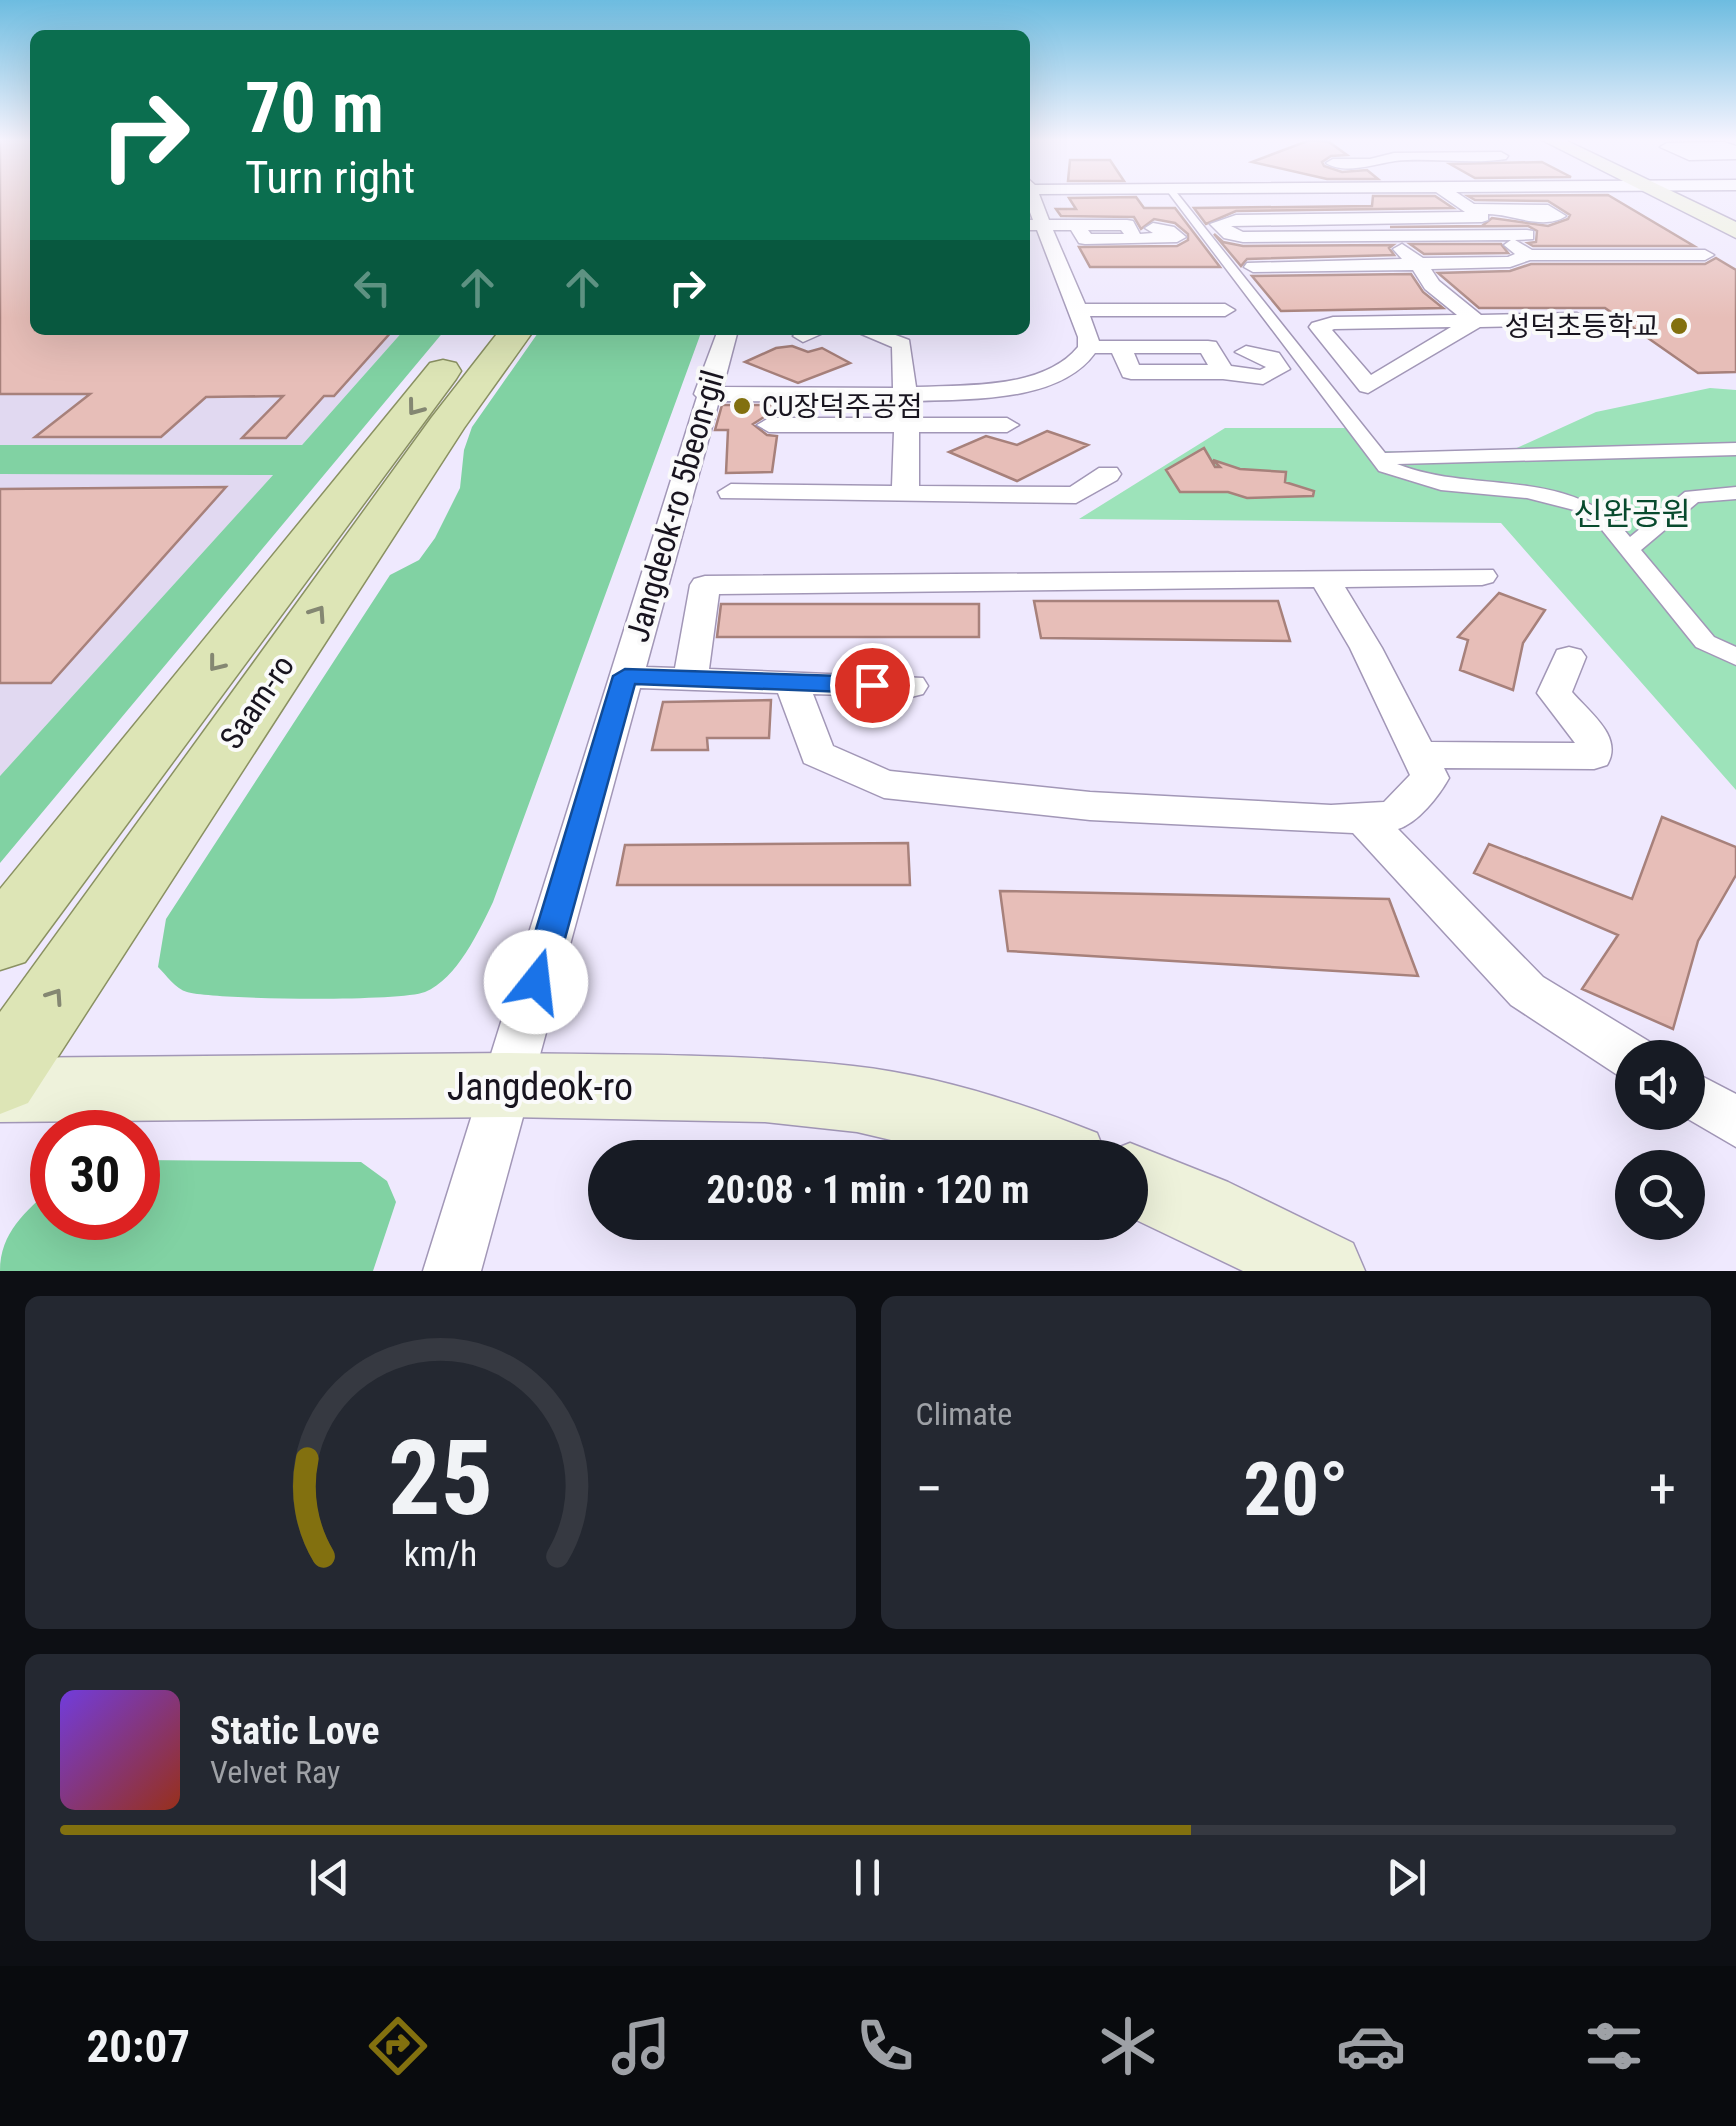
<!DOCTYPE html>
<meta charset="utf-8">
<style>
body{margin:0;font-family:"Roboto Condensed","Noto Sans KR",sans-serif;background:#242831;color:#f1f3f6;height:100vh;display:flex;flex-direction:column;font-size:38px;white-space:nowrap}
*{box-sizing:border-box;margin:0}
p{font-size:32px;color:#9ea1a6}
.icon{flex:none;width:55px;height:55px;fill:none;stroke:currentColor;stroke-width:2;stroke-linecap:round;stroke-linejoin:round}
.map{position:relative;height:1271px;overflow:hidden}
.side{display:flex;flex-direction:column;gap:25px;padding:25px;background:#0d0f14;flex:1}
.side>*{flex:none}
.hud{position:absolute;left:30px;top:30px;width:1000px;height:305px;border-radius:15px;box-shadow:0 10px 40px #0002;background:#0b6e4f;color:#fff;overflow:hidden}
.fabs{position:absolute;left:1615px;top:1040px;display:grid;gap:20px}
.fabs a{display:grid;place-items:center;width:90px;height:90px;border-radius:50%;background:#171b24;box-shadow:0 10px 40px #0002;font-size:50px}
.speed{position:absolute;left:30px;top:1110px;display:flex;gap:20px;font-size:50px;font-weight:700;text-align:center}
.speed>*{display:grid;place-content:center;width:130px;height:130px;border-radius:50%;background:#171b24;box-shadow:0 10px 40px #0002;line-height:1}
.speed .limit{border:15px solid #d22;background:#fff;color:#111}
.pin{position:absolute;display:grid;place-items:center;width:85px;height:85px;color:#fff;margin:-42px;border:5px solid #fff;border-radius:50%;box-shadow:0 2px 10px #0007}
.me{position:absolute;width:110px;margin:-55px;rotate:16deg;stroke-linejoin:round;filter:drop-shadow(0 0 8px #0008)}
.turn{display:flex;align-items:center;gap:35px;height:210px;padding:0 50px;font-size:45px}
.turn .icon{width:130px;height:130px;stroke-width:2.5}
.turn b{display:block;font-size:70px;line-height:85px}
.lanes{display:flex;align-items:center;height:95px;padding:0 50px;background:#0003;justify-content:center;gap:50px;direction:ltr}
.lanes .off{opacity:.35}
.big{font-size:75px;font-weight:700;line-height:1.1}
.side .tile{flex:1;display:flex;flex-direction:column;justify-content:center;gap:15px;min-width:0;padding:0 35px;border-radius:15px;background:#242831}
.side .dial{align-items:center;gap:0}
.dial svg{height:260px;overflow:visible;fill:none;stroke:#363941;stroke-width:7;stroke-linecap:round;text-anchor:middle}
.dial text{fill:#f1f3f6;stroke:none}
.song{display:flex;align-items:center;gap:30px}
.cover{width:120px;height:120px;border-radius:15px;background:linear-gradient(135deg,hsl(260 70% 55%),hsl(10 70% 35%))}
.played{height:10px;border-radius:5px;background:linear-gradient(90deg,#82700f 70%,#363941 70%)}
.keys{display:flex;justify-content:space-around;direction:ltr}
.heat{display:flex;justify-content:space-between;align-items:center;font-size:55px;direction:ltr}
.side .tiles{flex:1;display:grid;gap:25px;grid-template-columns:1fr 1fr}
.tile:last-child{grid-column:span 2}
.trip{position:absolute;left:588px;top:1140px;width:560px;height:100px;border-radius:50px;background:#171b24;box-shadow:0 10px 40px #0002;font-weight:700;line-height:100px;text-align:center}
.tab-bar{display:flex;height:160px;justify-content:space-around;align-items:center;background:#090b0e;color:#9ea1a6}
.tab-bar .icon{width:70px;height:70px}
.tab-bar .on{color:#82700f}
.tab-bar b{font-size:45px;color:#f1f3f6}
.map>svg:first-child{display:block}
</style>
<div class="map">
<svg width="1736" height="1271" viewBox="0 0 1736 1271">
<rect width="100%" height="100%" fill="#efe9fe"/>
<path fill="#e1d9f1" d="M0 140H35V330H404L302 445H0Z
M0 474H274L0 776Z"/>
<path fill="#9de3ba" d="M1710 388 1736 390V790L1501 523 1079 519 1225 428H1366L1384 451 1469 455 1508 452 1596 412Z"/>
<path fill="#81d2a3" d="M404 330H445L0 863V776L273 475 0 474V445H302Z
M540 330H702L493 902C479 931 457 979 425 992 399 1002 215 1000 187 992 176 989 166 975 158 967L166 919 390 575 419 560 435 538 460 488 464 450 472 427Z
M138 1160 361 1162 387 1181 396 1202 373 1271H0C0 1232 26 1212 52 1187V1218H138Z"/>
<path fill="#e7beb8" stroke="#a7817b" stroke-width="2.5" d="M0 140H35V330H393L334 396H324L286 438H242L283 396 206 397 161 437H35L90 394H0Z
M1310 140 1329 142 1347 155 1331 156 1322 162 1324 166 1342 172 1367 170 1378 179H1327L1252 162Z
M1070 160H1110L1124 181H1068Z
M1542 162 1571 177 1475 178 1450 164Z
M1608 195 1694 246H1533L1528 243 1536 242 1537 231 1528 226 1390 227 1482 226 1492 218 1548 226 1568 219 1570 215 1548 201 1475 200 1468 196Z
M1373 196H1435L1453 208 1236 211 1206 224 1194 208 1372 206Z
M1136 197 1144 208H1175L1220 267H1090L1079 247 1177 246 1188 240V234L1175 223 1154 219 1141 229 1134 217 1061 216 1056 209H1076L1069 198Z
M1214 234 1223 242 1243 246 1393 245 1389 248 1394 255 1247 259 1241 266Z
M1410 244H1501L1508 253 1424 254Z
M1716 258 1736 270V372L1698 373 1605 308H1479L1438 273 1510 271 1531 264H1705Z
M1411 274 1423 292 1443 308 1281 311 1252 276Z
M792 346 808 352 822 348 850 363 798 383 745 362 776 348Z
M722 405H782L780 414 767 415 753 424 767 435 777 436 772 472 726 473 728 430H715Z
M1047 431 1088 445 1017 481 949 452 986 436 1017 445Z
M1204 448 1215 467H1220L1213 460 1240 469 1286 472 1285 482 1314 491 1313 496 1247 498 1228 492H1180L1166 470Z
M226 487 51 683H0V489Z
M1499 593 1545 610 1523 643 1513 690 1460 670 1468 640 1458 637Z
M1034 601H1278L1290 641 1041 638Z
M721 604H979V637H717Z
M771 700 769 738H707L708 750H652L663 702Z
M1662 817 1736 847V875L1698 941 1673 1029 1582 989 1618 935 1474 873 1489 844 1632 899Z
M908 843 910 885H617L625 845Z
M1000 891 1389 899 1418 976 1008 951Z"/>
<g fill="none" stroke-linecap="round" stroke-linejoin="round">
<g stroke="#a297b7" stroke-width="3">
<path id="pedestrian" d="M1165 188H1173L1385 453 1736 443V455L1397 464C1474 495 1573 465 1630 537L1685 492 1736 487V499L1698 502 1641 550 1714 637 1736 647V665L1696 647 1598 525 1574 510 1527 498 1441 490 1379 471Z"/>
</g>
<g stroke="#a297b7" stroke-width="3">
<path id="minor" d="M1724 142 1736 146V159L1689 160 1660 147 1667 143Z
M1501 152 1508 156 1506 159C1470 165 1431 157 1395 161 1374 164 1345 175 1326 163L1333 159H1370L1394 153Z
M1025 176 1035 185 1736 180V190L1456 192 1474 204 1548 205 1566 216C1543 231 1513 214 1488 214V220L1482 222 1231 226 1243 232 1527 230 1533 231V239L1515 240 1532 250H1705L1714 255 1705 260H1530L1510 267 1431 269 1439 281 1481 315 1577 313 1587 319 1577 325 1480 327 1368 393 1360 391 1312 331 1309 327 1312 323 1333 317 1457 315 1425 289 1413 270 1253 272 1244 267 1247 263 1402 259 1393 249 1402 244 1423 258 1508 257 1515 254 1504 245 1511 240 1243 242 1224 238 1210 224 1236 215 1465 212 1436 192 1039 194 1049 220H1127L1133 221 1140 234 1153 233 1145 228 1153 223 1174 227 1186 237 1177 242 1085 244 1079 243 1071 230H1053L1085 304H1225L1235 310 1225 316H1090L1099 341H1208L1216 342 1231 366 1260 370 1266 367 1235 352 1246 346 1279 353 1290 369 1263 384 1223 379H1131L1123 377 1112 353H1095C1060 402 972 399 917 401L919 418H1007L1019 425 1007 432H919V486L1070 487 1099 468H1117L1121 474 1117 480 1076 503 721 498 718 492 731 484 892 486 894 432H769L757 425 769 418H895L894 402 719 401 646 667 675 668 690 585 694 579 705 576 1493 570 1497 576 1493 582 1482 585 1345 587 1382 648 1431 742 1575 743 1537 693 1557 650 1569 647 1581 650 1586 657 1572 692C1590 713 1624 737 1607 765L1594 769 1444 768 1449 778C1439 796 1418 823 1398 829L1543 977 1650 1042 1657 1058H1632V1080L1616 1074 1511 1005 1353 833 1090 820 884 798 804 763 778 693 640 688 481 1271H423L697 397 694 394 718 330H738L723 387 893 388 892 347 852 330H882L909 340 916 387C966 385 1044 389 1078 347V337L1037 230H1025V220H1033L1025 199ZM1088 230H1121L1124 234H1091ZM1451 327 1371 375 1332 330 1334 329ZM1134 353H1201L1208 365H1139ZM1314 587 1350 648 1410 775 1384 802 1331 805 1090 792 890 771 833 746 813 694 911 697 923 694 928 686 923 678 709 669 719 594Z
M800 330H830L803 342 793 336Z
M1688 1069 1736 1094V1147L1676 1112H1688Z"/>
</g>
<g stroke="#a297b7" stroke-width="3">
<path id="secondary" d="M1542 140H1565L1736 222V238Z
M507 1053C622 1055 738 1053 853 1066 935 1075 1020 1102 1097 1133L1105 1153 1130 1143 1228 1182 1353 1243 1365 1271H1243L1130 1217V1158H968L857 1132 765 1122 507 1117 0 1122V1058Z"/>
</g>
<g stroke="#8a9162" stroke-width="3">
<path id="primary" d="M500 330H534L464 428 28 1103 0 1114V1012L432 417Z
M443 360 456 363 461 371 456 379 25 962 0 970V889L430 363Z"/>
</g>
<use href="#pedestrian" fill="#fff" fill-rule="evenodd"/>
<use href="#minor" fill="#fff" fill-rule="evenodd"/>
<use href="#secondary" fill="#eef2db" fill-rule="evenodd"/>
<use href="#primary" fill="#dde5b6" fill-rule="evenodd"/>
</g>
<defs><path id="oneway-chevron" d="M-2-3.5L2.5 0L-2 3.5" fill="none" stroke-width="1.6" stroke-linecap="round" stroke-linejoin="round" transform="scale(2.5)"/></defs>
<g stroke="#848772">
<use href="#oneway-chevron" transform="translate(415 408) rotate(127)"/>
<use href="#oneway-chevron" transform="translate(318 613) rotate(-56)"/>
<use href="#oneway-chevron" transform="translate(216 664) rotate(128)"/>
<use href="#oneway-chevron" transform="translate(55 996) rotate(-56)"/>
</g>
<linearGradient id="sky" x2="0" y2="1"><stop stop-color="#6dbce0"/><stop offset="0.44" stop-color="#f8f5ff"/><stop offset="1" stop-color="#f8f5ff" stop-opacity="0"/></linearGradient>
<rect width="1736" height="318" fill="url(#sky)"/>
<path fill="#1a73e8" stroke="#114b97" stroke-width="2.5" d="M625 669 872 677 884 685 872 693 635 684 553 982 548 992 536 996 525 992 520 982 613 676Z"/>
<g fill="#82700f" stroke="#fafafa" stroke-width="4">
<circle cx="1679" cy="326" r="10"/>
<circle cx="742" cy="406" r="10"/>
</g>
<g text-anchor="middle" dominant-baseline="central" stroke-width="8" stroke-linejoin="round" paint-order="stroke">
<g font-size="28" fill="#18141f" stroke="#fafafa" text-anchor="end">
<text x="1659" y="326">성덕초등학교</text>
<text x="762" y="406" text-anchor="start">CU장덕주공점</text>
</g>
<g font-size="32" fill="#18141f" stroke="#fafafa">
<text transform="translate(675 506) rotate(-74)">Jangdeok-ro 5beon-gil</text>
<text transform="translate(257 702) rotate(-56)">Saam-ro</text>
</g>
<g font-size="32" fill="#084a2d" stroke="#fafafa">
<text x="1632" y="514">신완공원</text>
</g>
<g font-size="38" fill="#18141f" stroke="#fafafa">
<text x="540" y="1087">Jangdeok-ro</text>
</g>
</g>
</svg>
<div class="fabs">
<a><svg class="icon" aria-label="sound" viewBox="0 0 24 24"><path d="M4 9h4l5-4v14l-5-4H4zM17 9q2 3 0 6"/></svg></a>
<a><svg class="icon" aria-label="search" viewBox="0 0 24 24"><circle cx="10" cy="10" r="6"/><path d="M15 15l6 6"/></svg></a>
</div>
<div class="speed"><div class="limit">30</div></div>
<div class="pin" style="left:872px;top:685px;background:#d93025"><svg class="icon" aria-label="arrive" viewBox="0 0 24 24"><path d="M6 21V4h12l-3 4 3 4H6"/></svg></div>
<svg class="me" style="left:536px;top:982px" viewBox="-20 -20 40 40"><circle r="19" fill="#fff"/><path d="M0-13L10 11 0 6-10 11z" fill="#1a73e8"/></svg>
<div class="trip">20:08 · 1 min · 120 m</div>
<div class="hud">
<div class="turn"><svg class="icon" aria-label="right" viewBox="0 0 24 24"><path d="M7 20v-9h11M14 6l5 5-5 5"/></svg><div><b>70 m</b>Turn right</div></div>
<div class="lanes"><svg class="icon off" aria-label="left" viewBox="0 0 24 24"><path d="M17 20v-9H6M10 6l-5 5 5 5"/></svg><svg class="icon off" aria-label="ahead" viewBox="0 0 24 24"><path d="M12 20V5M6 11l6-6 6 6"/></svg><svg class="icon off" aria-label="ahead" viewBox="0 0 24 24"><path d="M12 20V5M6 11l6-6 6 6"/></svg><svg class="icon" aria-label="right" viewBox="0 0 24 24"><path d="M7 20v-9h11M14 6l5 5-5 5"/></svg></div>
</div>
</div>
<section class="side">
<div class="tiles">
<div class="tile dial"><svg viewBox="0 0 100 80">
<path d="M14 69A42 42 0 1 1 86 69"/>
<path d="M14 69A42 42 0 0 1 9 39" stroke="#82700f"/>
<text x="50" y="56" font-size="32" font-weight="700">25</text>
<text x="50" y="72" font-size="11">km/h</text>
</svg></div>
<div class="tile"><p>Climate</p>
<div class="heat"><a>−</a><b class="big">20°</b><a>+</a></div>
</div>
<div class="tile">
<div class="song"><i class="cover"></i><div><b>Static Love</b><p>Velvet Ray</p></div></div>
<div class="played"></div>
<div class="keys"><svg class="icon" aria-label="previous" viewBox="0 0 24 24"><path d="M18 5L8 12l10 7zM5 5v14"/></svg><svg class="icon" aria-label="pause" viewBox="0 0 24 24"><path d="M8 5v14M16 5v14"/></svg><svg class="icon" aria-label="next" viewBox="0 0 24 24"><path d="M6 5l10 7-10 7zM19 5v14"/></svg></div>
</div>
</div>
</section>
<nav class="tab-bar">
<b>20:07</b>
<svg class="icon on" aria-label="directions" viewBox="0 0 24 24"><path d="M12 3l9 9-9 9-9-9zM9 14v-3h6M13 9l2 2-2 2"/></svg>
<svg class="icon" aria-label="music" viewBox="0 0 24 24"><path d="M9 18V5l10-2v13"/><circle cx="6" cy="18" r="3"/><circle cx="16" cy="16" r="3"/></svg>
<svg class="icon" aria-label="phone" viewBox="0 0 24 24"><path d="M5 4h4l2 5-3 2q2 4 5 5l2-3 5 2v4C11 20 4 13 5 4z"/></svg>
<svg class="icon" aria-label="climate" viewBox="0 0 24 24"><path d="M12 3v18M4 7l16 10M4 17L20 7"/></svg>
<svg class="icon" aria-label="car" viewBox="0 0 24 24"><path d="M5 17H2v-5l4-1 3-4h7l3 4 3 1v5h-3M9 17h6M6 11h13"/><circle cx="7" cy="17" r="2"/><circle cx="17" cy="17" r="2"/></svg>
<svg class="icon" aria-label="filters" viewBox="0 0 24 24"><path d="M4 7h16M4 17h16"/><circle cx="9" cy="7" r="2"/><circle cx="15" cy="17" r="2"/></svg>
</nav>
